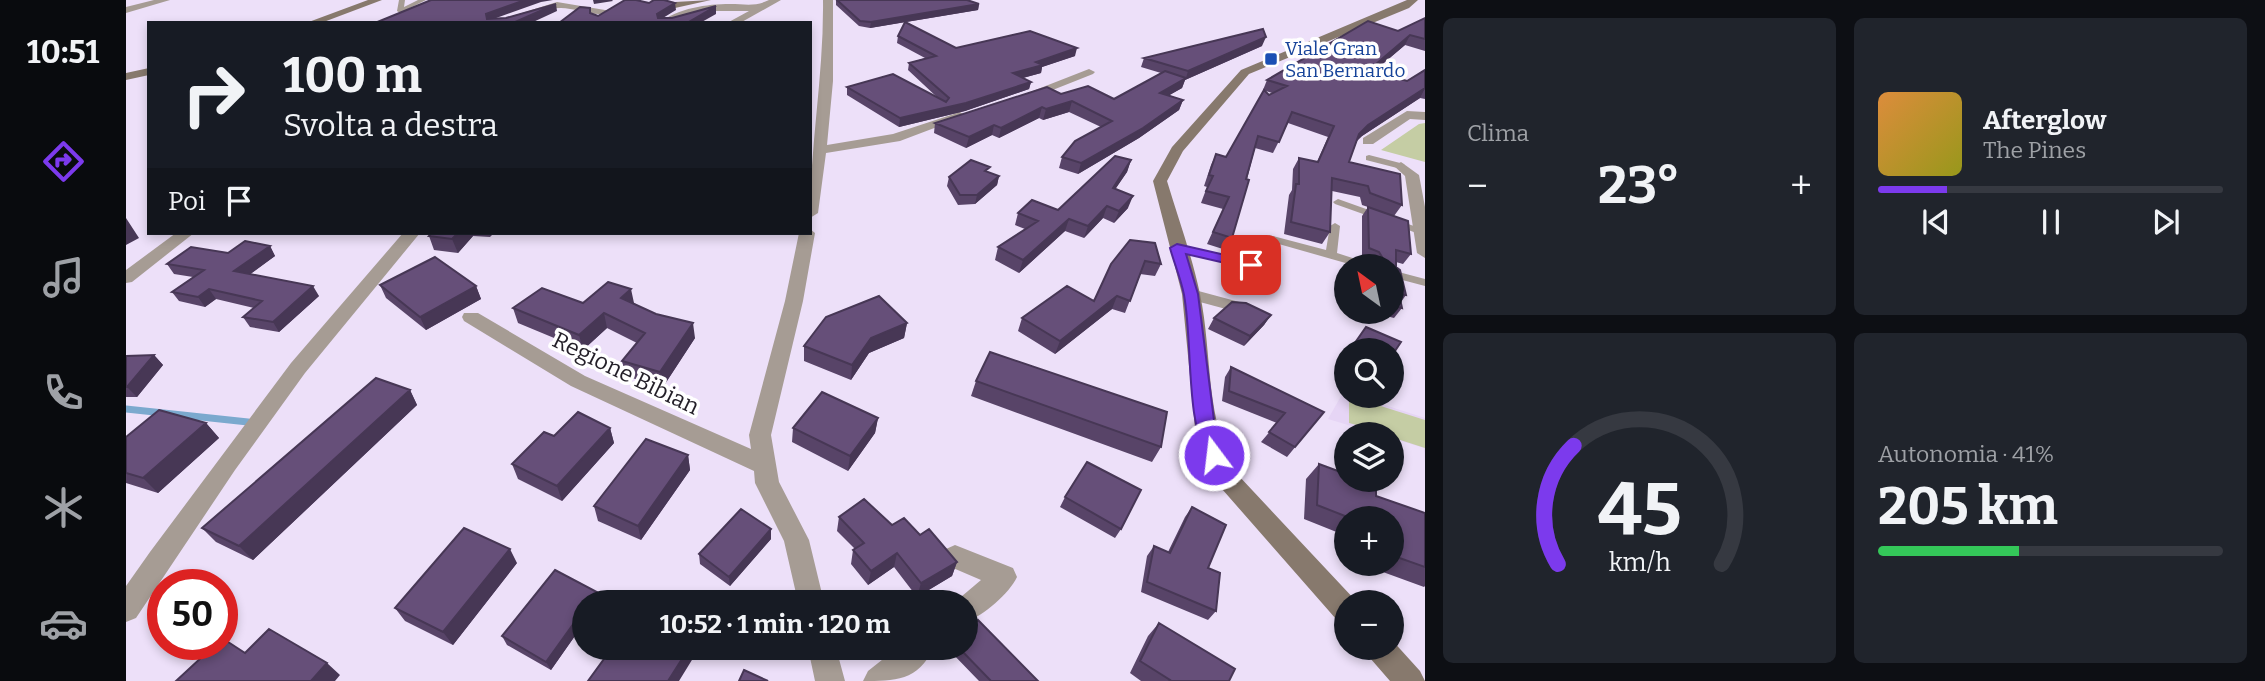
<!DOCTYPE html>
<html lang="it">
<meta charset="utf-8">
<style>
body{margin:0;font-family:Bitter,serif;background:#20242c;color:#f1f3f6;height:100vh;display:flex;flex-direction:column;font-size:26px;white-space:nowrap}
*{box-sizing:border-box;margin:0}
p{font-size:23px;color:#9ea1a6}
.icon{flex:none;width:38px;height:38px;fill:none;stroke:currentColor;stroke-width:2;stroke-linecap:round;stroke-linejoin:round}
.map{position:relative;flex:1;overflow:hidden}
.details{display:flex;flex-direction:column;gap:18px;padding:18px;background:#0d0f14;width:840px}
.details>*{flex:none}
.banner{position:absolute;left:21px;top:21px;width:665px;height:214px;border-radius:0px;box-shadow:0 4px 10px #0003;background:#171b24;color:#f1f3f6;overflow:hidden}
.needle{width:46px;rotate:327deg}
.buttons{position:absolute;left:1208px;top:254px;display:grid;gap:14px}
.buttons a{display:grid;place-items:center;width:70px;height:70px;border-radius:50%;background:#171b24;box-shadow:0 4px 10px #0003;font-size:35px}
.speed{position:absolute;left:21px;top:569px;display:flex;gap:14px;font-size:35px;font-weight:700;text-align:center}
.speed>*{display:grid;place-content:center;width:91px;height:91px;border-radius:50%;background:#171b24;box-shadow:0 4px 10px #0003;line-height:1}
.speed .limit{border:10px solid #d22;background:#fff;color:#111}
.pin{position:absolute;display:grid;place-items:center;width:60px;height:60px;color:#fff;margin:-30px;border-radius:14px;box-shadow:0 4px 10px #0006}
.me{position:absolute;width:77px;margin:-38px;rotate:345deg;stroke-linejoin:round;filter:drop-shadow(0 0 5px #0008)}
.turn{display:flex;align-items:center;gap:24px;height:147px;padding:0 21px;font-size:32px}
.turn .icon{width:91px;height:91px;stroke-width:2.5}
.turn b{display:block;font-size:49px;line-height:60px}
.then{display:flex;align-items:center;height:66px;padding:0 21px;background:#0003;gap:14px;font-size:26px}
.big{font-size:52px;font-weight:700;line-height:1.1}
.details .card{flex:1;display:flex;flex-direction:column;justify-content:center;gap:10px;min-width:0;padding:0 24px;border-radius:10px;background:#20242c}
.details .dial{align-items:center;gap:0}
.dial svg{height:182px;overflow:visible;fill:none;stroke:#363941;stroke-width:7;stroke-linecap:round;text-anchor:middle}
.dial text{fill:#f1f3f6;stroke:none}
.song{display:flex;align-items:center;gap:21px}
.cover{width:84px;height:84px;border-radius:10px;background:linear-gradient(135deg,hsl(30 70% 55%),hsl(60 70% 35%))}
.played{height:7px;border-radius:4px;background:linear-gradient(90deg,#7c3aed 20%,#363941 20%)}
.keys{display:flex;justify-content:space-around;direction:ltr}
.heat{display:flex;justify-content:space-between;align-items:center;font-size:38px;direction:ltr}
.charge{height:10px;border-radius:5px;background:linear-gradient(90deg,#34c759 41%,#363941 0)}
.details .tiles{flex:1;display:grid;gap:18px;grid-template-columns:repeat(2,1fr)}
.trip{position:absolute;left:446px;top:590px;width:406px;height:70px;border-radius:35px;background:#171b24;box-shadow:0 4px 10px #0003;font-weight:700;line-height:70px;text-align:center}
main{display:flex;flex:1;min-height:0}
.tab-bar{display:flex;flex-direction:column;width:126px;justify-content:space-around;align-items:center;background:#090b0e;color:#9ea1a6}
.tab-bar .icon{width:49px;height:49px}
.tab-bar .active{color:#7c3aed}
.tab-bar b{font-size:32px;color:#f1f3f6}
.map>svg:first-child{display:block}
</style>
<main>
<nav class="tab-bar">
<b>10:51</b>
<svg class="icon active" aria-label="directions" viewBox="0 0 24 24"><path d="M12 3l9 9-9 9-9-9zM9 14v-3h6M13 9l2 2-2 2"/></svg>
<svg class="icon" aria-label="music" viewBox="0 0 24 24"><path d="M9 18V5l10-2v13"/><circle cx="6" cy="18" r="3"/><circle cx="16" cy="16" r="3"/></svg>
<svg class="icon" aria-label="phone" viewBox="0 0 24 24"><path d="M5 4h4l2 5-3 2q2 4 5 5l2-3 5 2v4C11 20 4 13 5 4z"/></svg>
<svg class="icon" aria-label="climate" viewBox="0 0 24 24"><path d="M12 3v18M4 7l16 10M4 17L20 7"/></svg>
<svg class="icon" aria-label="car" viewBox="0 0 24 24"><path d="M5 17H2v-5l4-1 3-4h7l3 4 3 1v5h-3M9 17h6M6 11h13"/><circle cx="7" cy="17" r="2"/><circle cx="17" cy="17" r="2"/></svg>
</nav>
<div class="map">
<svg width="1299" height="681" viewBox="0 0 1299 681">
<rect width="100%" height="100%" fill="#ede0f9"/>
<path fill="#e6d5f5" d="M1218 391 1220 396H1231L1299 418V463L1298 448 1265 438V434H1252L1202 419Z"/>
<path fill="#c5cda4" d="M1299 123V162L1255 150 1293 124Z
M1223 396 1299 420V448L1265 437V434L1223 423Z"/>
<g fill="none" stroke-linecap="round" stroke-linejoin="round">
<path stroke="#7ba9ce" stroke-width="7" d="M0 409 122 422"/>
<path fill="#a69c94" fill-rule="evenodd" d="M273 0H279L278 7 292 0H300L274 13 271 11Z
M1243 155 1278 164 1279 166 1275 169 1240 160V156Z
M1212 199 1299 230V236L1209 204 1207 202Z
M1209 223 1214 226 1211 253 1245 264 1246 266H1230L1139 240 1138 238 1143 235 1200 250 1204 226Z
M1051 245 1143 266 1145 252 1150 249 1155 252 1153 270 1148 273 1047 250 1046 248 1047 246Z
M1265 270 1299 279V286L1265 277Z"/>
<path fill="#a69c94" fill-rule="evenodd" d="M1065 289 1117 303 1119 307 1111 312 1059 298 1057 294Z"/>
<path fill="#a69c94" fill-rule="evenodd" d="M28 0H44L0 13V7Z
M643 0H655L614 23H601L623 11H583L546 23H533C552 8 581 4 604 4 619 4 629 7 643 0Z
M697 0H707V81L701 145 767 134 834 112 840 116 774 141 700 153 692 213 684 218C684 145 698 73 697 0Z
M431 2 485 11C471 19 451 8 435 8 410 8 389 23 363 23Z
M963 69 969 72 967 74 904 99 894 96Z
M1281 111 1299 112V120L1284 119 1247 144H1237V138Z
M1275 162 1293 175 1299 207V258L1291 253 1279 176 1268 166Z
M684 229 689 233 677 301 645 435 653 482 683 540 698 602H672L658 541 629 483 628 471 445 386 338 321 336 317 338 313H352L459 376 625 449 623 435 659 301 673 233H684Z
M50 233H68L6 282 0 283V270Z
M277 233H294L179 373 109 470 10 618 0 622V586L24 552 165 363Z
M829 545 887 568 891 577C883 594 858 615 840 622V602H829L855 580 820 565 816 557 820 549Z
M682 648H710L719 681H689Z
M771 648H807C793 681 768 681 737 681L742 671Z"/>
<path fill="#87796d" fill-rule="evenodd" d="M242 0H256L195 23H180Z
M524 0 549 2 585 0 549 8Z
M1281 0H1292L1283 8 1123 74 1057 151 1041 181C1052 218 1066 256 1074 294 1087 356 1078 420 1112 475L1230 601 1220 602V623L1210 619 1096 489 1077 455 1069 428 1056 294 1027 181 1046 147 1115 70Z
M23 68V75L0 80V73Z
M1265 639 1294 671 1299 681H1264L1244 658 1240 648H1265Z"/>
</g>
<path fill="#584468" d="M710 0 853 4 852 10 780 22 830 48 949 56 916 67 915 73 897 78 905 82 903 89 839 111 773 127 721 95V87L813 99 782 70 783 63 799 58 771 43 772 36 779 22 744 28 733 26 710 5Z
M1299 18V51L1279 45 1248 71 1281 81 1299 70V99L1294 98 1236 136 1231 141 1223 162 1276 205 1268 216 1285 254 1277 264 1270 262V267L1280 295 1275 302 1276 308 1268 318 1245 312H1265V266H1238L1242 260 1236 258V216L1242 207 1236 205 1234 197 1206 191 1204 232 1196 244 1158 234 1163 195 1166 190 1167 169 1173 158 1191 162 1202 137 1162 123 1147 153 1129 148 1106 238 1100 250 1081 244 1097 209 1075 203 1081 187 1078 186 1085 165 1090 154 1100 157 1143 95 1146 93 1137 90 1141 80 1272 31Z
M1136 46 1059 80 1056 88 1043 95 1057 100 1053 110 1013 138 952 174 933 168 936 157 975 127 943 112 917 120 913 118 873 138 866 135 840 148 808 133 809 123 935 94 988 99 1035 73 1015 67 1018 58Z
M1005 160 1001 172 989 189 1002 208 988 223 977 218 958 238 939 231 893 273 869 260 872 247 899 229 889 225 892 213 932 210Z
M863 173 873 176 871 185 849 204 832 205 821 186 823 177Z
M306 233H368L364 237 347 236 332 253 308 250 303 236Z
M1004 240 1035 264 1029 276 1014 274 999 313 986 309 929 354 892 331 896 318 968 301Z
M144 246 149 256 124 274 193 296 153 332 124 327 117 317 128 308 90 299 79 307 53 301 46 292 67 277 48 274 41 264Z
M254 285 350 286 355 299 300 330 260 298Z
M457 303H508L569 338 537 387 499 376 496 361 511 343 481 328 457 350 392 323 387 308Z
M1145 315 1138 325 1118 346 1082 329 1088 318Z
M781 323 778 338 743 353 725 380 678 361V346Z
M28 355 37 365 11 397H0V356Z
M1220 355V365L1214 362Z
M1105 367 1198 412 1161 457 1135 442 1151 423 1096 401 1099 377Z
M850 381 1035 447 1026 462 845 396Z
M284 390 291 405 127 560 90 542 76 528Z
M752 418 749 433 722 471 666 442 667 428Z
M80 423 93 438 32 493 0 483V437Z
M484 428 488 443 436 501 392 479 386 464 428 436Z
M562 455 564 470 515 540 472 521 468 506Z
M1193 464 1250 496 1299 513V586L1298 587 1235 564H1265V518H1220V558L1218 535 1178 519 1180 479Z
M939 497 995 529 989 538 934 507Z
M1066 507 1082 568 1090 611 1082 620 1015 592 1021 556 1028 546 1042 552 1059 517Z
M713 517 766 525 794 535 831 562 826 576 791 597 768 567 742 585 725 564 727 550 729 549 711 531Z
M645 529V539L604 586 574 564 573 554Z
M391 563 327 645 279 621 269 608Z
M429 570 471 592 474 601 458 602V623L425 670 381 645 376 636Z
M1033 623 1103 681H1015L1004 673 1022 636Z
M825 648H840L912 681H853L824 651Z"/>
<path fill="#473755" d="M399 0H427L415 2 362 21 360 14Z
M467 0H486L487 1 468 4Z
M549 3 550 10 532 21 531 14Z
M430 4 431 11 405 23H387Z
M853 4 852 10 744 28 745 22Z
M590 6V14L574 23H561Z
M1284 35 1279 45 1238 80 1243 70Z
M1140 37 1136 46 1059 80 1056 88 1030 103 1034 93 1060 78 1062 71Z
M951 48 949 56 916 67 915 73 885 81 887 73 910 62Z
M905 82 903 89 839 111 773 127 774 118Z
M1299 88 1294 98 1236 136 1226 145 1233 134 1242 125Z
M1057 100 1053 110 1013 138 952 174 955 163Z
M946 101 943 112 917 120 920 109Z
M916 107 913 118 873 138 875 128Z
M868 125 866 135 840 148 843 137Z
M1005 160 1001 172 982 200 987 188Z
M873 176 871 185 849 204 851 195Z
M1007 196 1002 208 988 223 993 211Z
M981 206 977 218 958 238 962 226Z
M0 218 13 238 0 245Z
M943 219 939 231 893 273 897 260Z
M332 233H346L347 236 332 253 326 239Z
M144 246 149 256 115 281 108 271Z
M187 286 193 296 153 332 147 322Z
M350 286 355 299 300 330 294 317Z
M83 289 90 299 79 307 72 297Z
M505 289 508 303 498 313 495 298Z
M991 296 986 309 929 354 934 341Z
M478 313 481 328 457 350 453 335Z
M1145 315 1138 325 1118 346 1124 336Z
M567 323 569 338 537 387 534 372Z
M781 323 778 338 743 353 725 380 726 365 745 338Z
M28 355 37 365 11 397 1 387Z
M284 390 291 405 127 560 113 546Z
M752 418 749 433 722 471 724 456Z
M80 423 93 438 32 493 17 478Z
M484 428 488 443 436 501 431 486Z
M562 455 564 470 515 540 512 526Z
M645 529V539L604 586 603 577Z
M384 549 391 563 327 645 317 632Z
M771 553 768 567 742 585 745 571Z
M831 562 826 576 791 597 795 583Z
M471 592 474 602H464Z
M458 609V623L425 670 420 662Z
M563 648H568L569 655 553 681H542Z
M201 663 214 675 209 681H185Z"/>
<path fill="#664f79" stroke="#473755" stroke-width="2" d="M305 0H399L360 14 361 19 380 18 430 4 387 23H249Z
M499 0H510L523 3 528 0H538L549 3 531 14 532 18H546L590 6 561 23H433L454 7 464 8V13L472 16Z
M711 0H841L853 4 745 22 734 21Z
M1299 18V39L1284 35 1243 70 1281 81 1299 70V88L1242 125 1233 134 1223 162 1274 174 1276 205 1244 193 1242 186 1206 178 1204 232 1165 222 1170 184H1173V158L1192 162 1208 126 1166 112 1153 142 1132 136 1120 179 1123 180 1106 238 1087 232 1103 197 1080 191 1087 176 1083 175 1090 154 1100 157 1138 90 1143 95 1161 86 1141 80 1242 21 1272 31Z
M779 22 830 48 904 31 951 48 910 62 917 65 887 73 905 82 840 103 774 118 721 87 767 74 820 102 823 98 783 63 810 56 772 36Z
M1137 29 1140 37 1062 71 1018 58Z
M1039 71 1060 78 1034 93 1057 100 1017 128 955 163 936 157 949 141 986 121 946 101 920 109 916 107 875 128 868 125 843 137 809 123 921 87 935 94 962 86 988 99Z
M989 156 1005 160 987 188 1007 196 993 211 981 206 962 226 943 219 897 260 872 247 912 221 892 213 906 200 932 210Z
M845 160 864 167 859 171 873 176 851 195H834L823 177Z
M1242 207 1282 221 1285 254 1270 250V267L1274 270 1280 295 1273 294 1276 308 1265 305V266H1243V259L1256 257 1253 252 1243 248Z
M306 233H332L326 239 303 236Z
M1004 240 1029 243 1035 264 1019 261 1004 301 991 296 934 341 896 318 941 286 968 301 985 264Z
M119 241 144 246 108 271 187 286 147 322 117 317 136 301 83 289 72 297 46 292 78 270 41 264 65 247 102 253Z
M309 257 350 286 294 317 254 285Z
M482 282 505 289 495 298 530 314 567 323 534 372 496 361 519 333 478 313 453 335 387 308 416 288 457 303Z
M753 296 781 323 745 338 726 365 678 346 700 317Z
M1106 302 1120 303 1145 315 1124 336 1088 318Z
M1240 327 1275 342 1265 357V350H1224Z
M864 352 1041 412 1035 447 850 381Z
M28 355 1 387H0V356Z
M1105 367 1198 412 1169 447 1143 432 1159 413 1103 391Z
M250 378 284 390 113 546 76 528Z
M696 392 752 418 724 456 667 428Z
M33 410 80 423 17 478 0 473V437Z
M452 412 484 428 431 486 386 464 418 432 428 436Z
M520 439 562 455 512 526 468 506Z
M961 462 1015 490 995 529 939 497Z
M1193 464 1220 474V480H1235L1250 485V496L1299 513V567L1265 555V518H1224L1191 505Z
M738 499 766 525 778 518 794 535 803 529 831 562 795 583 771 553 745 571 727 550 738 543 713 517Z
M1066 507 1100 525 1082 568 1094 573 1090 611 1021 582 1028 546 1044 553Z
M615 509 645 529 603 577 573 554Z
M338 528 384 549 317 632 269 608Z
M429 570 471 592 464 602H458V609L420 662 376 636Z
M852 620 912 681H865L833 648H840V631Z
M1033 623 1109 669 1103 681H1043L1044 680 1014 661Z
M143 629 201 663 185 681H50L90 644H96V638L119 653Z
M486 648H563L542 681H462Z
M618 670 642 681H613Z"/>
<path fill="#7c3aed" stroke="#51269a" stroke-width="2" d="M1051 244 1130 262 1132 265 1125 269 1060 254 1072 294 1089 428 1098 455 1095 461 1088 463 1082 461C1059 417 1067 344 1058 295 1055 279 1048 263 1044 248Z"/>
<rect fill="#1a4fb4" stroke="#fff" stroke-width="2.5" x="1138" y="52" width="14" height="14" rx="3.5"/>
<g text-anchor="middle" dominant-baseline="central" stroke-width="7" stroke-linejoin="round" paint-order="stroke">
<g font-size="19" fill="#164399" stroke="#fff" text-anchor="start">
<text x="1159" y="48">Viale Gran<tspan x="1159" dy="22">San Bernardo</tspan></text>
</g>
<g font-size="23" fill="#231f28" stroke="#fff">
<text transform="translate(500 373) rotate(26)">Regione Bibian</text>
</g>
</g>
</svg>
<div class="buttons">
<a><svg class="needle" viewBox="-14 -14 28 28"><path d="M0-13l5 13h-10z" fill="#e53935"/><path d="M0 13l5-13h-10z" fill="#9ea1a6"/></svg></a>
<a><svg class="icon" aria-label="search" viewBox="0 0 24 24"><circle cx="10" cy="10" r="6"/><path d="M15 15l6 6"/></svg></a>
<a><svg class="icon" aria-label="layers" viewBox="0 0 24 24"><path d="M12 4l9 5-9 5-9-5zM3 14l9 5 9-5"/></svg></a>
<a>+</a>
<a>−</a>
</div>
<div class="speed"><div class="limit">50</div></div>
<div class="pin" style="left:1125px;top:265px;background:#d93025"><svg class="icon" aria-label="arrive" viewBox="0 0 24 24"><path d="M6 21V4h12l-3 4 3 4H6"/></svg></div>
<svg class="me" style="left:1088px;top:455px" viewBox="-20 -20 40 40"><circle r="17" fill="#7c3aed" stroke="#fff" stroke-width="3"/><path d="M0-11L8 9 0 5-8 9z" fill="#fff"/></svg>
<div class="trip">10:52 · 1 min · 120 m</div>
<div class="banner">
<div class="turn"><svg class="icon" aria-label="right" viewBox="0 0 24 24"><path d="M7 20v-9h11M14 6l5 5-5 5"/></svg><div><b>100 m</b>Svolta a destra</div></div>
<div class="then">Poi<svg class="icon" aria-label="arrive" viewBox="0 0 24 24"><path d="M6 21V4h12l-3 4 3 4H6"/></svg></div>
</div>
</div>
<section class="details">
<div class="tiles">
<div class="card"><p>Clima</p>
<div class="heat"><a>−</a><b class="big">23°</b><a>+</a></div>
</div>
<div class="card">
<div class="song"><i class="cover"></i><div><b>Afterglow</b><p>The Pines</p></div></div>
<div class="played"></div>
<div class="keys"><svg class="icon" aria-label="previous" viewBox="0 0 24 24"><path d="M18 5L8 12l10 7zM5 5v14"/></svg><svg class="icon" aria-label="pause" viewBox="0 0 24 24"><path d="M8 5v14M16 5v14"/></svg><svg class="icon" aria-label="next" viewBox="0 0 24 24"><path d="M6 5l10 7-10 7zM19 5v14"/></svg></div>
</div>
<div class="card dial"><svg viewBox="0 0 100 80">
<path d="M14 69A42 42 0 1 1 86 69"/>
<path d="M14 69A42 42 0 0 1 21 17" stroke="#7c3aed"/>
<text x="50" y="56" font-size="32" font-weight="700">45</text>
<text x="50" y="72" font-size="11">km/h</text>
</svg></div>
<div class="card"><p>Autonomia · 41%</p><b class="big">205 km</b><div class="charge"></div></div>
</div>
</section>
</main>
